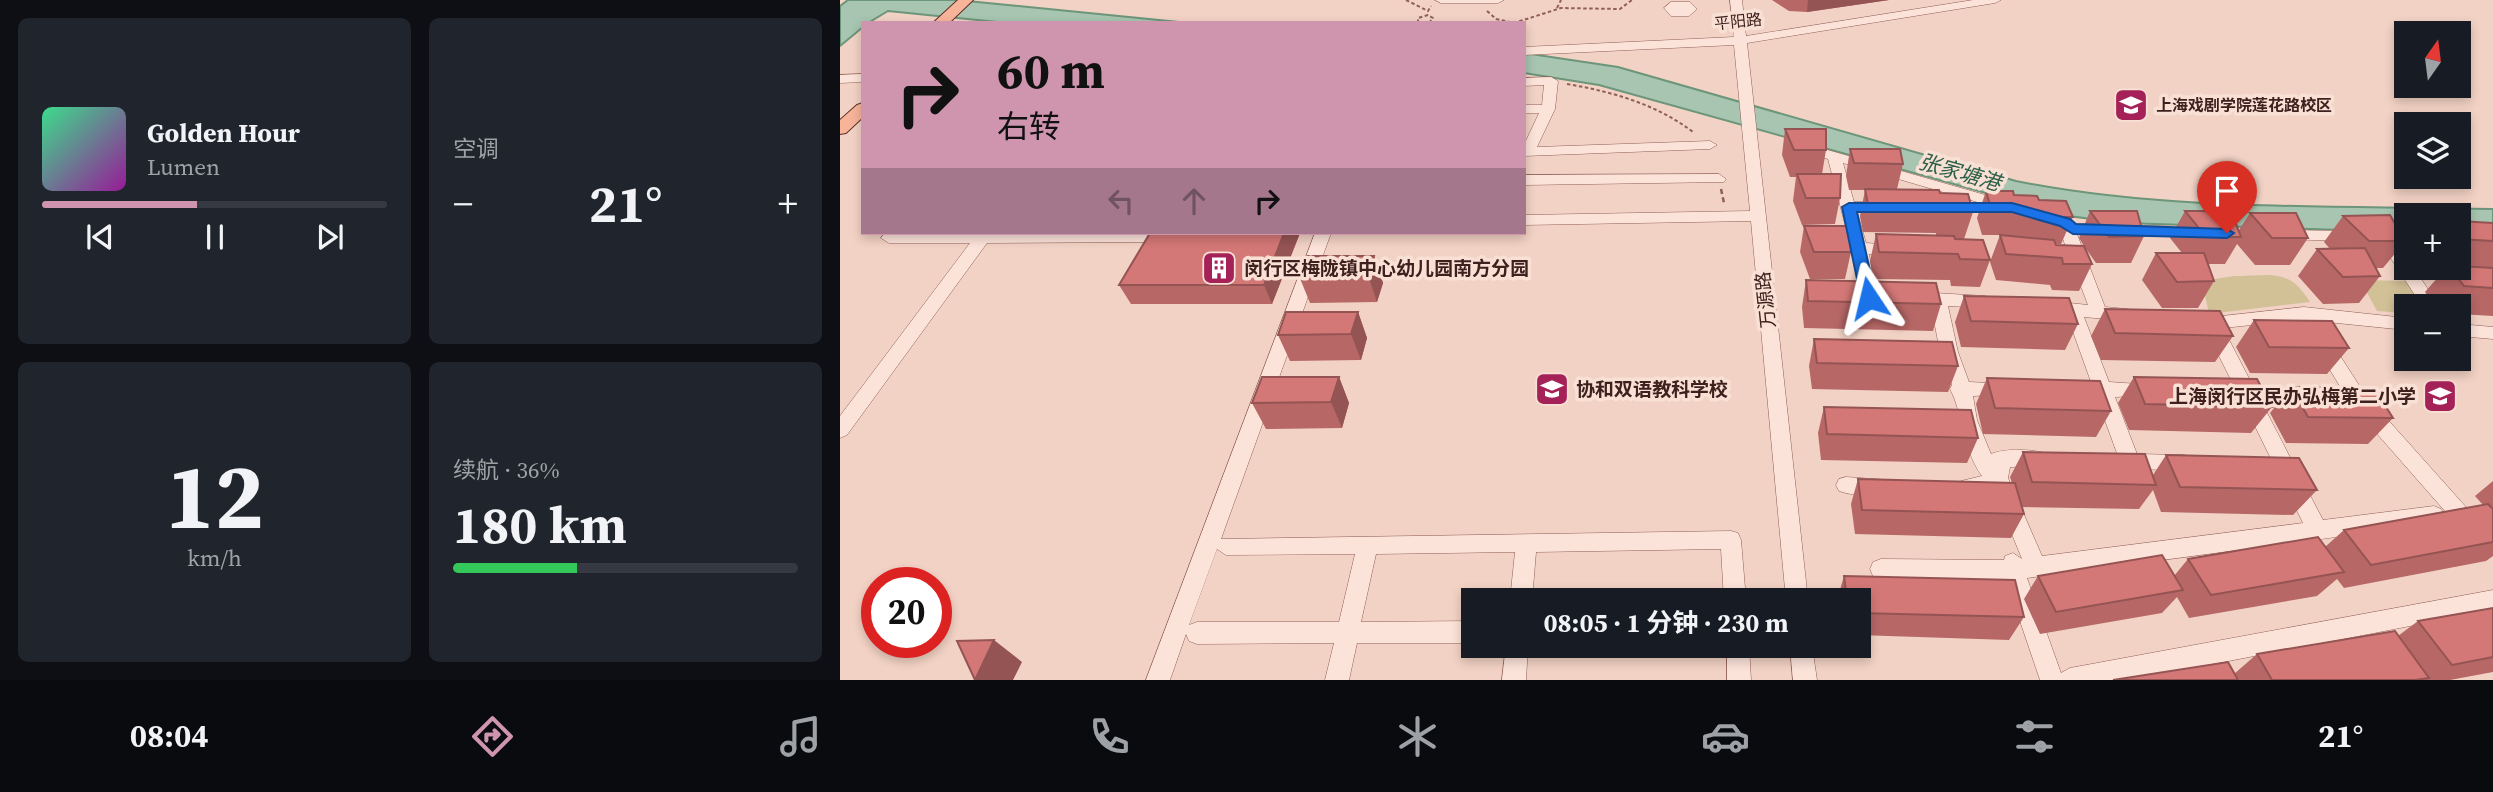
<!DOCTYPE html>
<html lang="zh">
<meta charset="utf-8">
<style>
body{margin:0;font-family:"Source Serif 4","Noto Sans SC",serif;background:#20242c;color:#f1f3f6;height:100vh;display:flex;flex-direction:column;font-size:26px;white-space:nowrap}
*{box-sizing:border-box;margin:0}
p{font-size:23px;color:#9ea1a6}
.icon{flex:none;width:38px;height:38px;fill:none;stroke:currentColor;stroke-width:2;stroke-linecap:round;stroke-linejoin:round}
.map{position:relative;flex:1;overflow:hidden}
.panel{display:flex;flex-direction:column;gap:18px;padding:18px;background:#0d0f14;width:840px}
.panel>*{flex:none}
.banner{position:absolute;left:21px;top:21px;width:665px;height:214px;border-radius:0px;box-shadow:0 4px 10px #0003;background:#cf95af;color:#111;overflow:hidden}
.needle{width:46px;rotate:14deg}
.fabs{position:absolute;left:1554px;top:21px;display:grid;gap:14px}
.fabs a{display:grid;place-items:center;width:77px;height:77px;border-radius:0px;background:#171b24;box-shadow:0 4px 10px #0003;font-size:35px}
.speed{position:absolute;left:21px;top:567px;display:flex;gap:14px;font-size:35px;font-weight:700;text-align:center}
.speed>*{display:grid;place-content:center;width:91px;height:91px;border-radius:50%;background:#171b24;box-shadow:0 4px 10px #0003;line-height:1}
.speed .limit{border:10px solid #d22;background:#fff;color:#111}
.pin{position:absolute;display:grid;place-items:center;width:60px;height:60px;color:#fff;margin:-72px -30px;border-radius:50% 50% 50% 0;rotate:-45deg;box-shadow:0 0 7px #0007}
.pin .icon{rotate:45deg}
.me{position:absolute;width:77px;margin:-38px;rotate:350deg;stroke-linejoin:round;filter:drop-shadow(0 0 5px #0008)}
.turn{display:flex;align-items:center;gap:24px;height:147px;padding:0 21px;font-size:32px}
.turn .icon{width:91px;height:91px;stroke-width:2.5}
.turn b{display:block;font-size:49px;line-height:60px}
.lanes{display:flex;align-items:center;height:66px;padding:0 21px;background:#0003;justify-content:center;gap:35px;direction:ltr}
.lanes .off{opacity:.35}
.big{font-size:52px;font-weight:700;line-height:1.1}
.panel .tile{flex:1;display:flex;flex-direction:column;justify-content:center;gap:10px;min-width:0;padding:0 24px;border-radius:10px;background:#20242c}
.panel .dial{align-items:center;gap:0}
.dial b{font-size:91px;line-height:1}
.song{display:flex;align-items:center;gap:21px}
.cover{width:84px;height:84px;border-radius:10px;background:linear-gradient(135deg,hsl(150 70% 55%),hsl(300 70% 35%))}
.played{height:7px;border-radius:4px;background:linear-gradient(90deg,#cf95af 45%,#363941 45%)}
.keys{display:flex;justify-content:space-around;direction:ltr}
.heat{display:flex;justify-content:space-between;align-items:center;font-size:38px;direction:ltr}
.charge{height:10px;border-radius:5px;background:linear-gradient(90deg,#34c759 36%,#363941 0)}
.panel .tiles{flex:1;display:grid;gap:18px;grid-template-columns:repeat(2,1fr)}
.trip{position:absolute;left:621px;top:588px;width:410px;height:70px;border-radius:0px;background:#171b24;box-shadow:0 4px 10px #0003;font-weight:700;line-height:70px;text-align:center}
.tabs{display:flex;height:112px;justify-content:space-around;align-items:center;background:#090b0e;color:#9ea1a6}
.tabs .icon{width:49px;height:49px}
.tabs .active{color:#cf95af}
.tabs b{font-size:32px;color:#f1f3f6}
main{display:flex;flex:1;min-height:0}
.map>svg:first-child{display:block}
</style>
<main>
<section class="panel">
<div class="tiles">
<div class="tile">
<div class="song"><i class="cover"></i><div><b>Golden Hour</b><p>Lumen</p></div></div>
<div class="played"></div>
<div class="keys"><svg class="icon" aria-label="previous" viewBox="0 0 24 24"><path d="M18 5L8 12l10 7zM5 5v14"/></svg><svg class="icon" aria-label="pause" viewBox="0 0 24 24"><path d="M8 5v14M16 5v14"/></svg><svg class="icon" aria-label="next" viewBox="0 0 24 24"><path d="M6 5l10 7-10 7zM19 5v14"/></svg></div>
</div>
<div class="tile"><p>空调</p>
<div class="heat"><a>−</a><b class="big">21°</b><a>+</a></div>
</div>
<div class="tile dial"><b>12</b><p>km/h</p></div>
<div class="tile"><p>续航 · 36%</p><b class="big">180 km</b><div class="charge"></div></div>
</div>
</section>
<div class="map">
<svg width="1653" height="680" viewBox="0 0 1653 680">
<rect width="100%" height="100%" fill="#f2d2c4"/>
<path fill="#d2c197" d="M1394 276C1431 276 1448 267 1470 302L1369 314 1362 281Z
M1520 280 1568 281 1584 306H1566V313L1537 311Z"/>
<path fill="#a7c5b0" stroke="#6c957a" stroke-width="2" d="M8 0H117L349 23H167L48 11 28 23H23V27L0 46V6Z
M684 53 778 67 1176 181C1329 212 1497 205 1653 209V234H1619V215H1566V232L1284 223 1228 216 759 85 684 73Z"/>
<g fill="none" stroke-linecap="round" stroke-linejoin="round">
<g stroke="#905f58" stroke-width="1">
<path id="minor" d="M595 0H664L658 3H601Z
M890 0H902L906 36 1133 0H1161L1155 3 907 43 968 600H946L911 221 684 225V215L910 211 894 45 684 55V47L894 37Z
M831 2H850L857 9 849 16H831L824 8Z
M23 74V82L0 83V75Z
M711 77 718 81 715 109 697 147 870 141 877 145 870 149 684 156V145L699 113H684V105H702L704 85 684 86V78Z
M963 143 1170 202 1173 205 1165 210 1003 163 1014 202H1044L1052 207 1044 212H1017L1026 243 1055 245 1063 250 1055 255 1029 254 1037 298 1035 302H1023L1013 253 989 252 981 247 989 242 1010 243 988 159 958 150V144Z
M879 174 886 179 884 182 684 185V175Z
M1209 213 1237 224 1356 227 1364 232 1356 237 1237 234 1265 307 1287 309 1296 315 1287 321 1244 317 1269 382 1314 385 1317 390 1314 395 1275 397 1297 454 1344 455 1351 457 1354 463 1351 469 1344 471 1278 468 1275 462 1278 456 1256 396 1236 394 1233 389 1236 384 1251 382 1227 315 1205 311 1203 307 1211 301 1248 305 1218 226 1204 222 1201 218Z
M1444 230 1510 231 1518 236 1510 241 1438 239 1436 235 1438 231Z
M1545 232 1551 233 1566 256V268H1574L1599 306H1582L1537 237Z
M45 233H338L336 237 314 242 147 243 7 435 0 438V416L130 243H49L41 238Z
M475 233H491L381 539 891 531 898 533 901 540 906 600H884L881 549 696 552 692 600H670L675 552 536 554 521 622 634 621V643H517L509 680H485L494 643 357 644 349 641 346 634 330 680H306ZM377 549 386 555 515 554 499 622H357L349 625Z
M1078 292 1145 296 1153 302 1145 308 1108 306 1118 352 1129 382 1171 384 1174 389 1171 394 1133 396 1137 420 1151 454C1165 448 1193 449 1208 454L1211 460 1208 466 1170 467 1168 478 1202 556 1463 523 1443 482 1446 476 1453 474 1460 476 1483 520 1594 506 1601 509 1604 515 1601 521 1594 524 1187 578 1221 673 1230 668 1653 590V610L1290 680H1200L1166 580 1041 579 1033 576 1030 569 1033 562 1041 559 1164 560 1165 556 1173 553 1182 559 1154 490C1144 497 1132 497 1121 493L1118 487 1121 481 1142 476C1123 451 1123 413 1110 389L1112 385 1100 352 1091 305 1072 302 1070 298Z
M1464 307 1566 318V330L1477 321 1475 325H1463L1459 320 1383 328 1413 386 1469 389 1476 391 1478 396 1476 401 1469 403 1421 401 1454 465 1451 471 1444 473 1437 471 1402 400 1395 398 1393 393 1395 388 1366 330 1358 328 1355 324 1358 320 1364 318Z
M1619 324 1653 327V339L1619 336Z
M1484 338 1490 340 1524 393 1625 506 1628 512 1625 518 1618 521 1611 518 1510 403 1475 345 1478 340Z
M1006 477 1048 480 1051 486 1048 492C1034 497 1013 496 999 491L996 485 999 479Z
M666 646H688L686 680H662Z
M887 646H909L911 680H887Z
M950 646H972L977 680H953Z"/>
</g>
<g stroke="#5d302d" stroke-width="2">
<path id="major" d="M118 0H133L109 23H93Z
M23 103V117L6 133 0 134V120L17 105Z"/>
</g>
<path stroke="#905f58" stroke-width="2" stroke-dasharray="3.5 2.5" stroke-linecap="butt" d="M566 0 588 11 591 6
M717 8 721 0
M647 11 656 19 674 23 721 8 780 9 792 0
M578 23V18L588 15 593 18 589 23
M727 84C773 92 816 104 853 132"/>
<path stroke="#905f58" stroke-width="2.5" stroke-dasharray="5 3.5" stroke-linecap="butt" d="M881 189 884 203"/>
<use href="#minor" fill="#fce3d9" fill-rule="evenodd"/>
<use href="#major" fill="#f8b499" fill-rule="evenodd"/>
</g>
<path fill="#b66766" d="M932 0H1049L967 12 949 11Z
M945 129 986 150 982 174 1000 198 995 224 962 225 953 201 956 177H950L942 155Z
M1010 149 1063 164 1057 189 1100 193 1133 212 1124 239H1115L1150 260 1140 287 1111 286 1110 280 1033 279 1030 261 1036 234 1096 236V233L1023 232 1020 216 1025 190H1009L1006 176Z
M1146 191 1199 200 1233 217 1221 244H1216V245L1244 246 1239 238 1250 211 1304 236 1291 263H1256L1244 246 1252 264 1239 291 1212 290 1210 285 1156 280 1150 262 1160 235H1142L1137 218Z
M1345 211 1399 230 1410 213 1468 238 1450 265H1415L1397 244 1385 264H1368L1374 281 1358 308H1322L1302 280 1316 253H1342L1330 238Z
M1503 216 1562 236 1566 231V264L1558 250 1543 268H1536L1540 276 1519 303 1483 304 1458 276 1477 249H1490L1484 242Z
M1619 221 1653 223V316L1619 314V306H1595L1585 292 1606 268H1619Z
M964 226 1011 252 1005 279H970L960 252Z
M310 233H460L432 304H291L279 285Z
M534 256 543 283 537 302 470 303 459 276Z
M966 280 1101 304 1093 331 964 328 962 307Z
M1124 296 1238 324 1225 350 1121 347 1115 322Z
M1265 309 1393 336 1375 362 1261 360 1251 336Z
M518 312 527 338 521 360 450 361 438 335Z
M1414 320 1509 348 1487 374 1410 373 1396 347Z
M974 339 1118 366 1108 392 972 389 969 366Z
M499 377 509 403 502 428 426 429 412 403Z
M1294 377 1432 407 1411 433 1289 430 1278 403Z
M1147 378 1271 411 1256 437 1143 434 1136 404Z
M1451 387 1553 418 1528 444 1446 443 1430 413Z
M984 407 1138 438 1127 463 981 460 978 433Z
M1183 452 1313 475 1326 455 1477 490 1453 515 1321 512 1313 490 1299 509 1182 507 1184 514 1171 538 1015 534 1011 504 1018 479 1172 483 1170 477Z
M1653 481V556L1646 561 1504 588 1497 579 1477 596 1349 618 1337 597 1322 613 1200 634 1184 599 1198 576H1334L1348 559 1485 547 1504 530 1643 505 1635 496Z
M1004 576 1184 617 1169 640 1018 635V600H997Z
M1653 608V672L1610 680H1273L1394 674 1417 654 1558 636 1578 621Z"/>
<path fill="#945453" d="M968 0H1049L967 12Z
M444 233H460L432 304 424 285Z
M534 256 543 283 537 302 528 275Z
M518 312 527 338 521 360 511 334Z
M499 377 509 403 502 428 491 402Z
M154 640 182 662 173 680H135Z"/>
<path fill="#d47877" stroke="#945453" stroke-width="2" d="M945 129H986V150H954Z
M1010 149H1060L1063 164 1014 163Z
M957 174H1001L1000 198H966Z
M1025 189 1099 190 1100 193 1128 194 1133 212 1105 211 1104 206 1028 205Z
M1146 191H1173L1174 195 1197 196 1199 200 1226 201 1233 217H1206L1204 212H1177L1176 208H1151Z
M1250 211H1297L1304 236 1269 237Z
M1345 211H1391L1401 237H1366Z
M1410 213H1456L1468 238H1432Z
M1550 215 1565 241H1529L1503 216Z
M1619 221 1653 223V241L1619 239Z
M964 226H1011V252H974Z
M310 233H444L424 285H279Z
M1036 234 1114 236 1115 239 1143 240 1150 260 1120 259 1118 254 1039 252Z
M1160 235 1214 240 1216 245 1244 246 1252 264H1223L1222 258 1166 254Z
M1525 248 1540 276 1503 277 1477 249Z
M1316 253H1364L1374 281 1337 282Z
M466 256H534L528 275 459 276Z
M1619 266 1653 268V288L1624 286 1610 268H1619Z
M966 280 1096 283 1101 304 968 301Z
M1124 296 1229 298 1238 324 1131 321Z
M1265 309 1380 311 1393 336 1275 333Z
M446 312H518L511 334 438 335Z
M1414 320 1492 321 1509 348 1429 347Z
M974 339 1112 342 1118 366 977 363Z
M422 377H499L491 402 412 403Z
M1294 377 1417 379 1432 407 1305 404Z
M1147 378 1260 381 1271 411 1155 408Z
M1451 387 1534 388 1553 418 1468 417Z
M984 407 1131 410 1138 438 987 434Z
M1183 452 1305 454 1316 485 1192 482Z
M1326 455 1459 458 1477 490 1340 487Z
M1018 479 1175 483 1184 514 1022 510Z
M1648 504 1653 509V542L1531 565 1504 530Z
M1478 537 1504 572 1371 595 1348 559Z
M1322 555 1343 590 1216 612 1198 576Z
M1004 576 1175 580 1184 617 1018 613V600H1007Z
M1653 608V657L1612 665 1578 621Z
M1555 631 1589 678 1575 680H1432L1417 654Z
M154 640 135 680 117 641Z
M1388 662 1398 680H1273Z"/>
<path fill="#1a73e8" stroke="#114b97" stroke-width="2" d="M1009 203H1172L1230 219 1236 224 1387 229 1394 233 1387 238 1233 234 1220 226 1172 212H1017L1036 298 1029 303 1021 298 1002 207Z"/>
<defs>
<g id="university-square" transform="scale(1.75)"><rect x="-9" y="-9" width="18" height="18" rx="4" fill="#a52258" stroke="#f9e0d5"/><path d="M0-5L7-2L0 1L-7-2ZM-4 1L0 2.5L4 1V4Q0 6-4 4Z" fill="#fff"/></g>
<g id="building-square" transform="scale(1.75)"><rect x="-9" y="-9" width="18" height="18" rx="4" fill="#a52258" stroke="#f9e0d5"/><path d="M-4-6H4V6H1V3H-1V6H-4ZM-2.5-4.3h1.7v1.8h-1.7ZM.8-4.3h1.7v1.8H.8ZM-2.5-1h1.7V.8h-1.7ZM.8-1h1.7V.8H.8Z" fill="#fff"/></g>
<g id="school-square" transform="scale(1.75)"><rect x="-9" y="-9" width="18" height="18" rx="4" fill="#a52258" stroke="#f9e0d5"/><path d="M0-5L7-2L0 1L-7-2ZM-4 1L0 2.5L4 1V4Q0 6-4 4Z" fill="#fff"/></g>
</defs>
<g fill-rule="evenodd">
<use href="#university-square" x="1291" y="105"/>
<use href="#building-square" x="379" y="268"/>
<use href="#school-square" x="712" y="389"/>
<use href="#school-square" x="1600" y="396"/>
</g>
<g text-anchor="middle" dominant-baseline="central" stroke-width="7" stroke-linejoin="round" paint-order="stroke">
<g font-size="16" fill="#3e201e" stroke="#f9e0d5">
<text transform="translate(898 21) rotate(-6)">平阳路</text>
</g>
<g font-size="16" font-weight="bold" fill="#3e201e" stroke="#f9e0d5" text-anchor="start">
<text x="1316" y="105">上海戏剧学院莲花路校区</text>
</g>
<g font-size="19" font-weight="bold" fill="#3e201e" stroke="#f9e0d5" text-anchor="start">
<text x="404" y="268">闵行区梅陇镇中心幼儿园南方分园</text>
<text x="736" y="389">协和双语教科学校</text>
<text x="1576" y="396" text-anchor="end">上海闵行区民办弘梅第二小学</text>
</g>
<g font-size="19" fill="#3e201e" stroke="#f9e0d5">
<text transform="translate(925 300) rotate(-96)">万源路</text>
</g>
<g font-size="21" font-style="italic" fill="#2c5f47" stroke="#f9e0d5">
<text transform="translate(1120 172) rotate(16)">张家塘港</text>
</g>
</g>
</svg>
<div class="fabs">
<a><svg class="needle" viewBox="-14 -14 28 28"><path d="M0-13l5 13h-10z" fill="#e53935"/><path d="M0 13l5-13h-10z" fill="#9ea1a6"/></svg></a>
<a><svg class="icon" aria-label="layers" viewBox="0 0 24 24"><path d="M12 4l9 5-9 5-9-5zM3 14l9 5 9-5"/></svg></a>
<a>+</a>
<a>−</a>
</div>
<div class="speed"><div class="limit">20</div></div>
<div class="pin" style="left:1387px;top:233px;background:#d93025"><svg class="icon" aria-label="arrive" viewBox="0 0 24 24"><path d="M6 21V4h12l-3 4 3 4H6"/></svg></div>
<svg class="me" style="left:1029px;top:298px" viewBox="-20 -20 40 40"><path d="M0-17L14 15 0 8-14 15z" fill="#1a73e8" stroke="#fff" stroke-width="4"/></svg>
<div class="trip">08:05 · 1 分钟 · 230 m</div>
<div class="banner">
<div class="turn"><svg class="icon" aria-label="right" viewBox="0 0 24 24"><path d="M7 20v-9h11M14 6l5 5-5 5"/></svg><div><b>60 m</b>右转</div></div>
<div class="lanes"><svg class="icon off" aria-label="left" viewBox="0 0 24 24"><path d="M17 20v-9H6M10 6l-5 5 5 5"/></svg><svg class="icon off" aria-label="ahead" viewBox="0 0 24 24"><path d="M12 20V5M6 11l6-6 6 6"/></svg><svg class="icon" aria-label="right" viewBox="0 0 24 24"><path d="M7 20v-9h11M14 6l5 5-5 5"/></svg></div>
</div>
</div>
</main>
<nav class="tabs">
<b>08:04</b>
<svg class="icon active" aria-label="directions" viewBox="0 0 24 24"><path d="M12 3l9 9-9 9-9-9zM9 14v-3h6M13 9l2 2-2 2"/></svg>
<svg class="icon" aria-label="music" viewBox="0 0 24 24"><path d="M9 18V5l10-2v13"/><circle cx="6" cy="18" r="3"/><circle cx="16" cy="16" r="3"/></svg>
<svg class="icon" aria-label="phone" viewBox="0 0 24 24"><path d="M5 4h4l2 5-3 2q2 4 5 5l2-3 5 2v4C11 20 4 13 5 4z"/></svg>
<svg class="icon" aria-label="climate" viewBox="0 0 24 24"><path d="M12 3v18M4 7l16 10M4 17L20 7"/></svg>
<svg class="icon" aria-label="car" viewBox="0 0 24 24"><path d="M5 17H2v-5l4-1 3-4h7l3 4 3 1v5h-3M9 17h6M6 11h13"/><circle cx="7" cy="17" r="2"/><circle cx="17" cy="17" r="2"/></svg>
<svg class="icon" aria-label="filters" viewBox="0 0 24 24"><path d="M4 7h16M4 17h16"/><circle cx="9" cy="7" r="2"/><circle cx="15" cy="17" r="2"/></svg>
<b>21°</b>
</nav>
